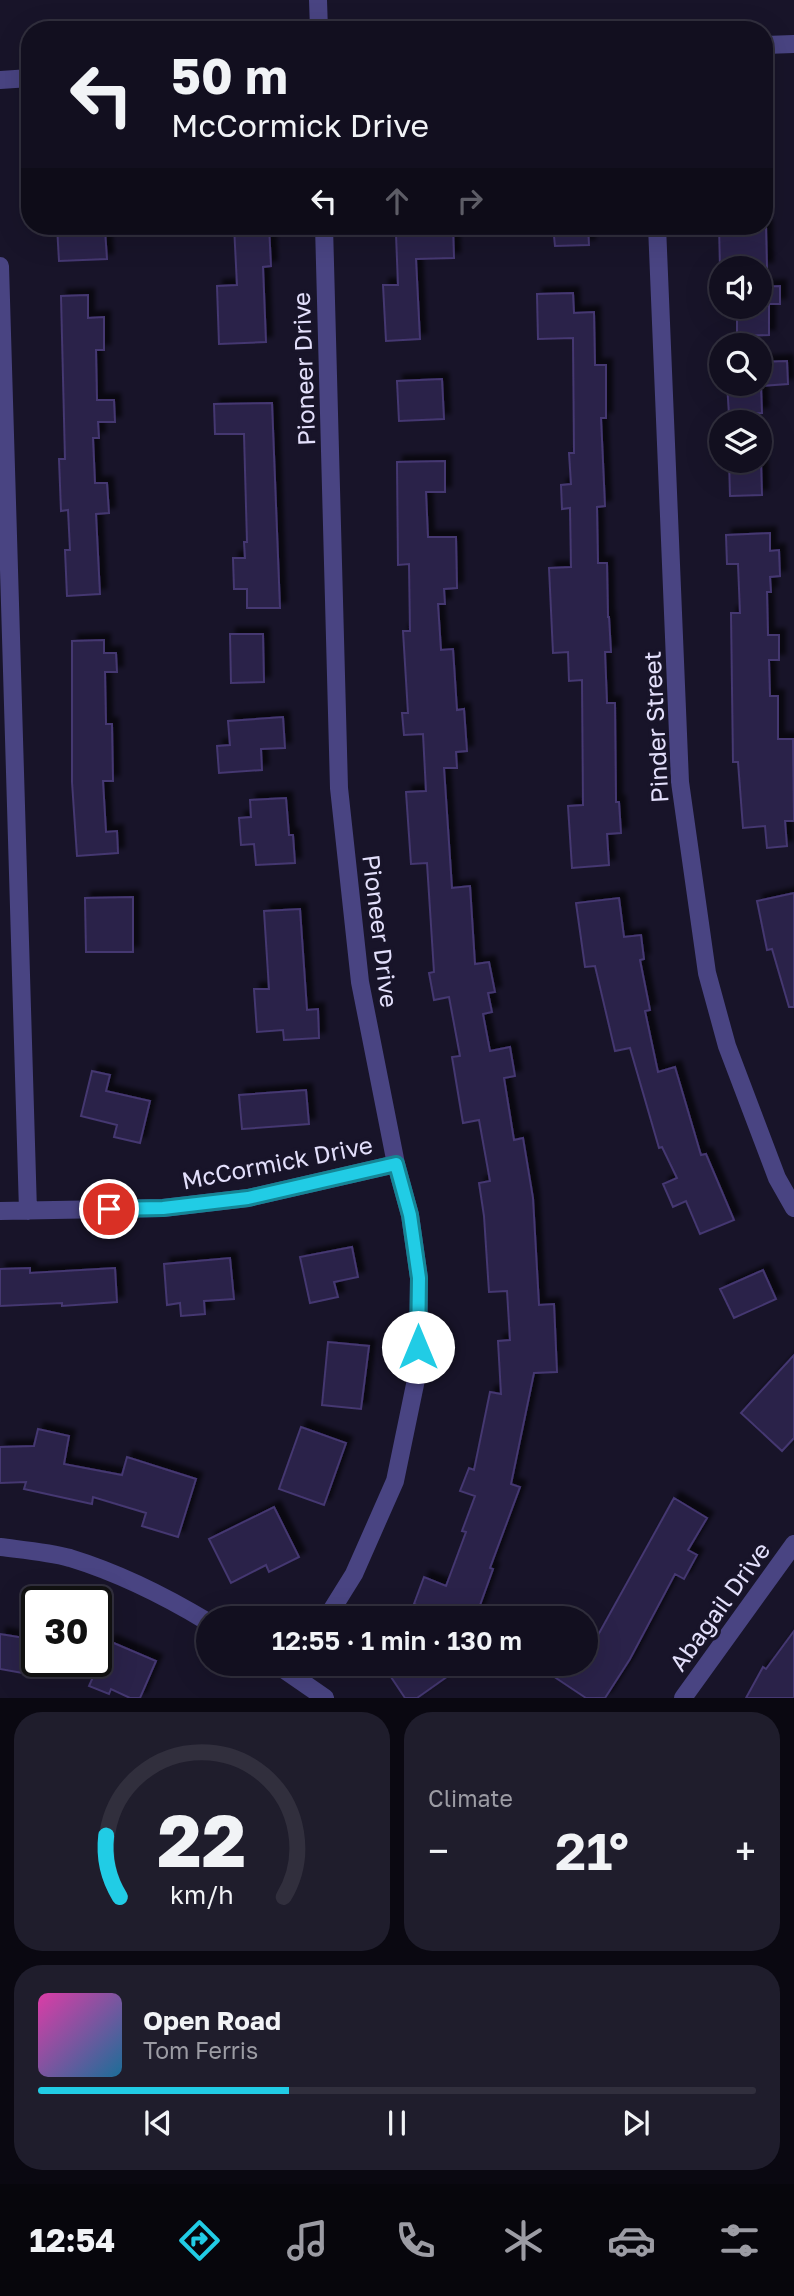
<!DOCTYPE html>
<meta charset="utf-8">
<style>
body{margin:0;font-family:"Golos Text",sans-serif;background:#1f1d2c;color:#f1f3f6;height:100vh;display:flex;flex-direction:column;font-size:26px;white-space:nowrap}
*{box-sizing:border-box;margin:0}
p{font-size:23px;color:#9c9ca4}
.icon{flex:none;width:38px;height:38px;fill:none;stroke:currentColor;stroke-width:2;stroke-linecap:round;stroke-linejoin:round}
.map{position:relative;height:1698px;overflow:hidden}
.sheet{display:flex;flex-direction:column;gap:14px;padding:14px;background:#0a0811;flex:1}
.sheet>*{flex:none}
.top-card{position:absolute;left:21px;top:21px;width:752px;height:214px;border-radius:28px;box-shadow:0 7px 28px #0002,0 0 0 2px #312f3d;background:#120f1f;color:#f1f3f6;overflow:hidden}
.tools{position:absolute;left:709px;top:256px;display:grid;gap:14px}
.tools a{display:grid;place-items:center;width:63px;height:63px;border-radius:50%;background:#120f1f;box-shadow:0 7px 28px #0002,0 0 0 2px #312f3d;font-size:35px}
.speed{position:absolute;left:21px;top:1586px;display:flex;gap:14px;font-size:35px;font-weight:700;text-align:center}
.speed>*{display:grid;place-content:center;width:91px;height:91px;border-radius:50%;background:#120f1f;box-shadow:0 7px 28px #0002,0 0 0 2px #312f3d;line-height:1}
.speed .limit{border:4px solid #111;border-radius:10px;background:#fff;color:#111}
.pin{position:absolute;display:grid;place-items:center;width:60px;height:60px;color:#fff;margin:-30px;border:4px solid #fff;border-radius:50%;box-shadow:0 2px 7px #0007}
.me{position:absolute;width:77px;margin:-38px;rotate:0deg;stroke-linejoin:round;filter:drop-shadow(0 0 5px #0008)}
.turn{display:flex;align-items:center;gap:24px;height:147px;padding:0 35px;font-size:32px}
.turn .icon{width:91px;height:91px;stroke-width:2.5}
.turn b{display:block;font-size:49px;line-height:60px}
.lanes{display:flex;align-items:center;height:66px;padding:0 35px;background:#0003;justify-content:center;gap:35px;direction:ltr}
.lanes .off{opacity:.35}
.big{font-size:52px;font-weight:600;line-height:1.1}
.sheet .card{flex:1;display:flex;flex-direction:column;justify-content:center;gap:10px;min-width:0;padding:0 24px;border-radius:28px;background:#1f1d2c}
.sheet .dial{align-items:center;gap:0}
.dial svg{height:182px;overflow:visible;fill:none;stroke:#312f3d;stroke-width:7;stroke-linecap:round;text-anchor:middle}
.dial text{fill:#f1f3f6;stroke:none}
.song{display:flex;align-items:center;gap:21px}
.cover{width:84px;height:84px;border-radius:10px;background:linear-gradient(135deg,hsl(320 70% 55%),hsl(200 70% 35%))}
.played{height:7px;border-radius:4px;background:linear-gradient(90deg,#21cce5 35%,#312f3d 35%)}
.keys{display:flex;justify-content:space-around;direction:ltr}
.heat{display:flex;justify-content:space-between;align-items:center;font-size:38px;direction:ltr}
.sheet .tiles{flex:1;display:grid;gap:14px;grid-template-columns:1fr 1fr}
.card:last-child{grid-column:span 2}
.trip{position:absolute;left:196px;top:1606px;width:402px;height:70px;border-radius:35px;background:#120f1f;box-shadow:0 7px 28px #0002,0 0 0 2px #312f3d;font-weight:600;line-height:70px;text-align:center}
.tabs{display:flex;height:112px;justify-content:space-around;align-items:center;background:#07060c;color:#9c9ca4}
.tabs .icon{width:49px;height:49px}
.tabs .current{color:#21cce5}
.tabs b{font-size:32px;color:#f1f3f6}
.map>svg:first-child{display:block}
</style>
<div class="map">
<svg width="794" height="1698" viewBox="0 0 794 1698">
<defs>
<filter id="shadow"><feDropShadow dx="6" dy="-6" stdDeviation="2" flood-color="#0009"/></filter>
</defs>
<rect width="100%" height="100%" fill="#181429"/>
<path fill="#2b2248" stroke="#443771" stroke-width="2" filter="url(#shadow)" d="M57 226H85V231L105 230 107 259 59 261Z
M234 226H269L271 266 263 267 266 342 219 344 217 286 237 285Z
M413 226H453L454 258 416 259 420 339 386 341 383 285H398L396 234H413Z
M553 226H588L589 245 555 246Z
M719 226H766L767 268H720Z
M780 286V304H760V287Z
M573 293 574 313 594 312 595 365H606V418H601L605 506 597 507 598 563H607L608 617H609L611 652H605L607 703H615L616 802H619L621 833 607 834 609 865 572 868 568 806 583 805 582 680 569 681 568 652 553 653 549 568 571 567 570 508 562 509 561 485 571 484 569 453H574L573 338 538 339 537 294Z
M88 295V318L104 317V350H96L97 400H114L115 422H98L99 438H93L95 483H107L109 513 96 514 100 594 67 596 65 550H70L68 510 61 511 59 459H65L61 296Z
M737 306H769V335L737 336Z
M787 361 788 384 761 386 762 413 729 415 727 383H760V362Z
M442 379 444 419 399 421 397 381Z
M272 403 280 608H247V589H234L233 558H245L244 542H247L244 434H215L214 404Z
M729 460H761L762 495 730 496Z
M445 461V492H426L428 537H456L457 588 444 589 445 604H438L441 650 453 649 457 710 464 709 467 751 456 752 457 768H444L452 888 470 886 475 964 489 962 495 992 488 993 492 1012 483 1014 490 1051 510 1047 515 1076 504 1078 514 1140 523 1138 533 1198 539 1305 554 1304 557 1372 534 1373 511 1484 520 1487 490 1568 493 1569 475 1619H453L414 1604 424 1577 446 1586 466 1532 462 1531 475 1496 460 1491 469 1468 474 1470 490 1392 501 1394 498 1341 510 1340 507 1291 489 1292 484 1216 479 1183 490 1181 479 1120 463 1123 452 1057 460 1056 449 997 434 1000 429 973 434 972 427 863 411 864 406 792 426 791 423 734 404 735 402 713H408L403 631H410L409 564 398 565 397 462Z
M770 533V551L779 550 780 576 770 577 771 592H767L768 635H779V660H769L770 696H778V739H793L794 821H785L787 846 767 848 765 826 743 828 738 762H733L731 613H740L738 564H727L726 535Z
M230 634H263L264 682 231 683Z
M104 640V653H116L117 672H105L106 724H112L113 781H103L106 832 117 831 118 853 77 856 72 782V641Z
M283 717 285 748 261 749 262 770 219 773 217 746 230 745 228 721Z
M286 798 289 835H293L295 863 256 865 254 844 241 845 239 818 251 817 250 800Z
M794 893V1007H789L772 949 767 950 757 901Z
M133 897V952H86L85 898Z
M619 898 624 937 641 935 644 959 640 960 650 1010 645 1011 658 1072 675 1067 701 1155 706 1154 734 1220 700 1234 686 1201 673 1207 663 1184 677 1178 662 1147 659 1148 630 1048 615 1051 595 966 585 967 576 903Z
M300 909 307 1010 318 1009 319 1038 284 1040 283 1030 257 1032 254 989H269L264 911Z
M92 1071 110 1075 106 1091 150 1101 140 1143 114 1137 117 1125 81 1116Z
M306 1090 309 1124 242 1129 239 1095Z
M352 1247 358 1277 334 1282 338 1297 310 1303 300 1257Z
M230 1258 234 1299 204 1301 205 1314 181 1316 180 1303 167 1305 164 1264Z
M30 1268V1273L115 1268 117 1302 62 1306V1303L0 1306V1269Z
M763 1270 776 1299 734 1318 720 1289Z
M328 1342 369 1346 361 1409 322 1405Z
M794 1355V1438L782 1451 741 1413Z
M301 1427 346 1443 324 1505 279 1489Z
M38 1429 69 1436 64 1464 122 1475 127 1457 196 1479 178 1537 142 1526 146 1513 93 1497 92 1504 24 1489 26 1482 0 1483V1447L34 1446Z
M674 1498 707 1518 688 1550 697 1555 684 1579 675 1574 630 1659 605 1698H586L535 1664H586V1643L592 1646Z
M274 1507 299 1557 269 1572 266 1565 231 1583 209 1539Z
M794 1631V1698H746L763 1667 766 1669Z
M0 1634 37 1640 34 1675 0 1669Z
M109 1641 156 1661 140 1698H130L111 1689 109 1694 89 1686Z
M409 1664H465L417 1698H405L391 1677Z"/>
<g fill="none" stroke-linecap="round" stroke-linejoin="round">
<path stroke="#494482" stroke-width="18" d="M318 0 319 30
M765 45 794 44
M0 80 30 78
M324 226 339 788 360 982 396 1164 410 1215 419 1278 418 1370 395 1481 354 1574 326 1619
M657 226 680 782 707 973 727 1046 777 1178 794 1208
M0 266 28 1211
M0 1211 163 1208 248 1198 396 1164
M0 1547C23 1550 48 1552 70 1558 119 1573 165 1596 208 1622
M276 1664 325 1698
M683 1698 794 1544"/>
</g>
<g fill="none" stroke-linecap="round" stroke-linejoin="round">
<g stroke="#158595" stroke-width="18">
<path id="route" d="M109 1209 163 1208 248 1198 396 1164 410 1215 419 1278 418 1347"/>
</g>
<use href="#route" stroke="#21cce5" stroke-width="12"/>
</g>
<g text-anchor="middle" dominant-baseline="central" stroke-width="7" stroke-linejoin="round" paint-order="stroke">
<g font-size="24" fill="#e3dffb" stroke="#181429">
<text transform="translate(303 369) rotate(-92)">Pioneer Drive</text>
<text transform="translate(655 727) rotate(-93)">Pinder Street</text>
<text transform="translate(381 931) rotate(83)">Pioneer Drive</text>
<text transform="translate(277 1162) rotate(-11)">McCormick Drive</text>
<text transform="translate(719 1606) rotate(-54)">Abagail Drive</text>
</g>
</g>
</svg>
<div class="tools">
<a><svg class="icon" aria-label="sound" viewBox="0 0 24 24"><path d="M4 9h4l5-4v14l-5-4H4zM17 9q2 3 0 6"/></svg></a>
<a><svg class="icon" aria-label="search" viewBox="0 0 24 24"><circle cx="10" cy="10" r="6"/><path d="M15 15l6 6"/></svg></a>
<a><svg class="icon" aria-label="layers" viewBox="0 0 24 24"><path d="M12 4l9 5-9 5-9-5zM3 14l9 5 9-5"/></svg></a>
</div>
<div class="speed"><div class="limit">30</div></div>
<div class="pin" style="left:109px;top:1209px;background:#d93025"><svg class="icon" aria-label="arrive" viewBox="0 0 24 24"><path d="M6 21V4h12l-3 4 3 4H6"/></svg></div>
<svg class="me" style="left:418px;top:1347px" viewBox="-20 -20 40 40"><circle r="19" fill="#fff"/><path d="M0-13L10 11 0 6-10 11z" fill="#21cce5"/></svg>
<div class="trip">12:55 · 1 min · 130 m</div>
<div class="top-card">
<div class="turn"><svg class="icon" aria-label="left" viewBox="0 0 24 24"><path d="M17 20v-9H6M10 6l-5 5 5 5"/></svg><div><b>50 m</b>McCormick Drive</div></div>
<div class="lanes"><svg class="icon" aria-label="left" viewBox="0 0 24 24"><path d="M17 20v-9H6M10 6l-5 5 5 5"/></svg><svg class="icon off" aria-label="ahead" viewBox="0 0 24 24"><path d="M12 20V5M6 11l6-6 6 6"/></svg><svg class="icon off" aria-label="right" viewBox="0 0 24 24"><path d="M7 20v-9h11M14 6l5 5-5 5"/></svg></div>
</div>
</div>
<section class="sheet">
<div class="tiles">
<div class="card dial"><svg viewBox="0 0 100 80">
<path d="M14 69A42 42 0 1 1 86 69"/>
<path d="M14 69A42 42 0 0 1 8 42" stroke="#21cce5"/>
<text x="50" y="56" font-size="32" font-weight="700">22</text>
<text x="50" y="72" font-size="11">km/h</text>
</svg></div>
<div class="card"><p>Climate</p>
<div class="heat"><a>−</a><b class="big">21°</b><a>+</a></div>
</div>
<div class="card">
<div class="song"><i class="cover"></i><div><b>Open Road</b><p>Tom Ferris</p></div></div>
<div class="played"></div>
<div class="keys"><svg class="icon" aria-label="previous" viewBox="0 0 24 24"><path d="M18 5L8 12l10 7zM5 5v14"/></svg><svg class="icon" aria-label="pause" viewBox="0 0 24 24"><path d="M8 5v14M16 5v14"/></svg><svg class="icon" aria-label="next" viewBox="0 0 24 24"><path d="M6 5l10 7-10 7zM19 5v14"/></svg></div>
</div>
</div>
</section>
<nav class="tabs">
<b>12:54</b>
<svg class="icon current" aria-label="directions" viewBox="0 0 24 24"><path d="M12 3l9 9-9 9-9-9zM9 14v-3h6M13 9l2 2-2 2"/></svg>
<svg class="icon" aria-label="music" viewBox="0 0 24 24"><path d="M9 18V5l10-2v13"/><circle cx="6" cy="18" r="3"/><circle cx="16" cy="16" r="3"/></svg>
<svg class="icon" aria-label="phone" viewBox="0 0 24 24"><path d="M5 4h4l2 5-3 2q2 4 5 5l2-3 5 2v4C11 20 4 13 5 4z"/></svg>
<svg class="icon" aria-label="climate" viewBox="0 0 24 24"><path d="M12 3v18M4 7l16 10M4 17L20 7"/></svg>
<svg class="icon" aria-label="car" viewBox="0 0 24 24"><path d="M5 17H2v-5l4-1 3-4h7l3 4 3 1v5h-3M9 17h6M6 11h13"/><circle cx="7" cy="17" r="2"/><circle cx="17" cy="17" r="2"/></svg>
<svg class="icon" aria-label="filters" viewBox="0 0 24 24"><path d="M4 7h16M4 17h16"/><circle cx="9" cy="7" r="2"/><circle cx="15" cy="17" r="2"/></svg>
</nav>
